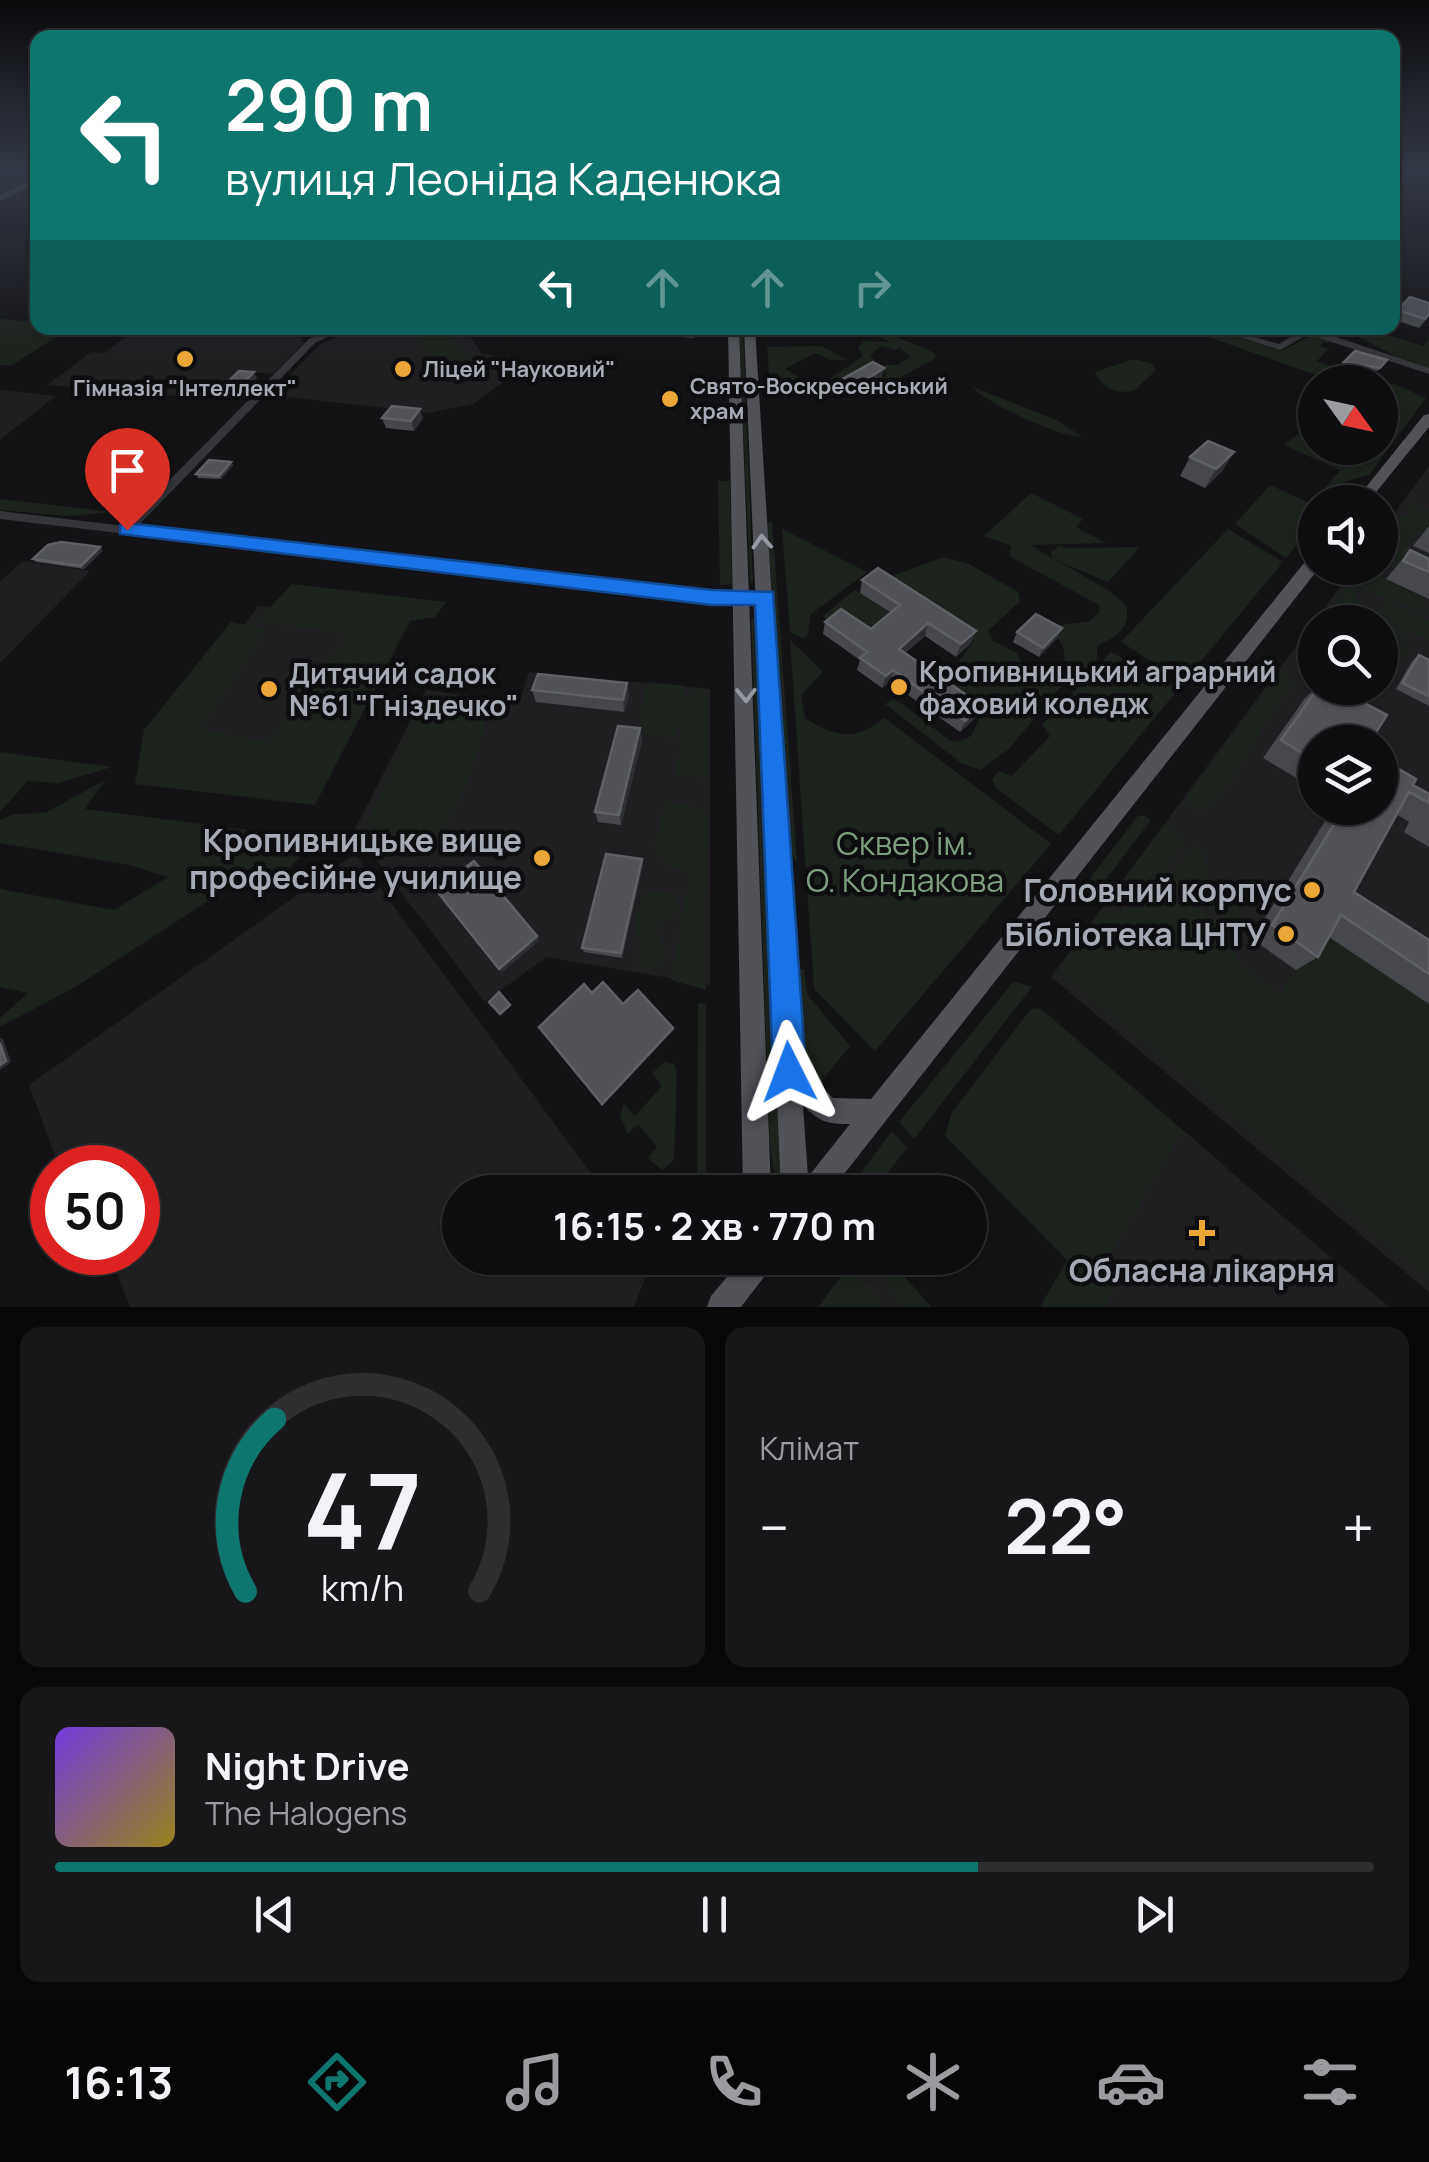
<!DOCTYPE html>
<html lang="uk">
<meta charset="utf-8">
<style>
body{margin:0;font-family:Manrope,sans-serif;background:#171719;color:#f1f3f6;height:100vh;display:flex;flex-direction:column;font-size:38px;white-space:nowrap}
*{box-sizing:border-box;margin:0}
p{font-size:32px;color:#9b9c9f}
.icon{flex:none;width:55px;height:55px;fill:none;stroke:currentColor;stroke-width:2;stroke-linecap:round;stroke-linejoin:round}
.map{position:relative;height:1307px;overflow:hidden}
.sheet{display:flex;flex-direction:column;gap:20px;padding:20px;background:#080809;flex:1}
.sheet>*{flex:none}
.top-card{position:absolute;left:30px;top:30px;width:1370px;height:305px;border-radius:20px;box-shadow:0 2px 8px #0004,0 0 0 2px #2e2e30;background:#0f766e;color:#fff;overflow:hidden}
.needle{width:65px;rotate:123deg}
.controls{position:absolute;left:1298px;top:365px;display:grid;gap:20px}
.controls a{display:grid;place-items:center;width:100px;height:100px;border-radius:50%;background:#0e0e10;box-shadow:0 2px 8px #0004,0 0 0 2px #2e2e30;font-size:50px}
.speed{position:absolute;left:30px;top:1145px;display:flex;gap:20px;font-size:50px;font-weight:700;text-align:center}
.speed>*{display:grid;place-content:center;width:130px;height:130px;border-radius:50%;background:#0e0e10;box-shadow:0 2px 8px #0004,0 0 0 2px #2e2e30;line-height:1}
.speed .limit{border:15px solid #d22;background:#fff;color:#111}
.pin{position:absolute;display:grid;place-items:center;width:85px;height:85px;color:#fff;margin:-102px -42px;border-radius:50% 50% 50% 0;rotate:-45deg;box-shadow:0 0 10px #0007}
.pin .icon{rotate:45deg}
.me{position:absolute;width:110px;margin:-55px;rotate:357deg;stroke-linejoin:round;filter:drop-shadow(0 0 8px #0008)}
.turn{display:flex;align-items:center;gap:35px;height:210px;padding:0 30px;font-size:45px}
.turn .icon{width:130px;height:130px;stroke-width:2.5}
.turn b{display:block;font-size:70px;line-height:85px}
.lanes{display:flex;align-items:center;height:95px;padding:0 30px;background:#0003;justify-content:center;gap:50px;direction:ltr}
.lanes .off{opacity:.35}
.big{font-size:75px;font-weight:700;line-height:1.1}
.sheet .widget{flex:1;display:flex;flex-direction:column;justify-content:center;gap:15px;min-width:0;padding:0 35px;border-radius:20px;background:#171719}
.sheet .dial{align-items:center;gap:0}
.dial svg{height:260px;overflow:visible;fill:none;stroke:#2e2e30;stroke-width:7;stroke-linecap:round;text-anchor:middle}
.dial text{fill:#f1f3f6;stroke:none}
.song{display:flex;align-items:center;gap:30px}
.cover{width:120px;height:120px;border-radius:15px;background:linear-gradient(135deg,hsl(260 70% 55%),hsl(50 70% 35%))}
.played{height:10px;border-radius:5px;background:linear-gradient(90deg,#0f766e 70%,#2e2e30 70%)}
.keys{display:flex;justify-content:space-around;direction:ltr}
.heat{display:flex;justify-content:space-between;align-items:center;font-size:55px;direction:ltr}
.sheet .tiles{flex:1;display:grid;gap:20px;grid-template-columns:1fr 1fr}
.widget:last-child{grid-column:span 2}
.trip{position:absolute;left:442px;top:1175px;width:545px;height:100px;border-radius:50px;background:#0e0e10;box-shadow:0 2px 8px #0004,0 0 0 2px #2e2e30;font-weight:700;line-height:100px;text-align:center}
.tab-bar{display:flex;height:160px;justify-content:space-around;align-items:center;background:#060606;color:#9b9c9f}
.tab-bar .icon{width:70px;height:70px}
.tab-bar .current{color:#0f766e}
.tab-bar b{font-size:45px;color:#f1f3f6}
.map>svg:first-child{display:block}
</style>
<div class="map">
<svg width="1429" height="1307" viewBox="0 0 1429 1307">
<rect width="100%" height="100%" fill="#131315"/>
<path fill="#1f1f22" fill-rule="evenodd" d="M123 328H268L272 333 300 336 304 343 274 374 242 371 213 399 47 385 91 352 105 353 131 333 119 331Z
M355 328H464L482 354 518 358 505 381 473 404 429 413 269 395 321 344Z
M0 390 56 396 0 440Z
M1429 466V1292L1051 977 1354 568H1380V533ZM1315 622H1380V688H1315ZM1315 742H1380V808H1315Z
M22 561 90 571 0 663V582Z
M258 606 382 620 286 778 147 758Z
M529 672 710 689V985L546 957 485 1002 354 831 426 690 519 703Z
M355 854 605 1192H460V1258H653L634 1307H130L109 1253 138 1252V1168L76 1167 70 1153 57 1161 29 1085Z
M1168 1118 1389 1307H1057Z
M855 1258H877L920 1307H818Z"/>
<path fill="#1c231c" d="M0 319 37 322 38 328H70L11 366 0 365Z
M739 328H743L753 583 750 581Z
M864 328H875L933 352 936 358 874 392 864 387 886 375 878 365H897L910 357 899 347 896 350 881 346 870 355 877 364 859 367 857 375 849 374 839 384 821 385 863 356 858 348 864 341 889 342Z
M1183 328H1209L1281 351 1313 335 1340 343 1323 342 1320 346 1328 349 1317 361 1376 382H1336Z
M1342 328H1365L1423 346 1429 340V368L1395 356Z
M423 329 443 330 469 357 468 364C443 379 430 356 414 338Z
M821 346 848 360H830L815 353 785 369 801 378 771 394 767 347Z
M1134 359 1151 363 1156 370 1134 391C1116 394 1103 389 1095 372Z
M1380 384H1394L1426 398 1369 475 1345 481 1331 502H1315V522L1286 558 1235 524 1270 485 1312 504 1340 470 1284 445 1315 421V448H1380Z
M972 387 1057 420 1081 436C1062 439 985 402 972 387Z
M718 481H730L732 584 720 585Z
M1031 493 1083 519 1076 527 1106 543 1031 545C1054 562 1118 590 1127 608 1129 631 1115 637 1097 646V661L1087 669 1065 661 1063 646 1053 631 1055 626 1090 621 1100 611 1099 605 1009 556 1011 546 984 536Z
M0 499 114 512 69 516 0 510Z
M1411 503 1429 510V531L1419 530 1406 546 1429 555V582L1399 567 1382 568 1375 574 1424 599 1429 615 1363 588 1355 593 1357 600 1375 614 1386 600 1429 621V641L1379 617 1407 634 1403 641 1386 632 1393 646 1399 648 1401 643 1410 649 1412 655 1380 651V622H1322L1361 568H1380V542L1388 538 1397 518 1410 513 1406 508Z
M772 521 797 861H796L790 851 767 524Z
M782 529 867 572 811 614 808 634 803 639 790 632Z
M1228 529 1283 562 1184 682 1121 642Z
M1059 546 1070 548 1140 547 1108 582 1053 559 1051 552Z
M944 557 969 564 1018 592 1020 601 988 631 993 641 1017 653 1023 665 1033 669 1050 664 1067 674 1064 683 1009 749 980 770 961 763 885 704 893 699 901 703 949 740 958 742 971 736 980 718 950 690 963 675 958 662 974 641 886 578Z
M292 584 446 602 435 617 410 621 315 805 135 784 144 730 231 622 266 629 202 729 268 742 349 634 257 621Z
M855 590 897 618 868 642 833 626 823 616Z
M757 617 781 1174 775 1178 770 1145 751 618Z
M790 640 823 672 801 695 805 718C837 738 854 741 885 718L1051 844 875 1051 814 989Z
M1111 652 1179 688 1059 835 996 788 992 779 998 771 1012 776 1050 736 1042 725Z
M1285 673 1295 687C1260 713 1241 788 1201 812L1185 802 1188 795 1278 675Z
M647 682 686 686 681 701 695 690H707V777L674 776 683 728 676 729 674 738 645 734 638 721Z
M445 703C466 702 480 706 485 728 470 767 452 861 394 853 378 851 373 841 369 827L371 814 415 720Z
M0 752 112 767 59 783 28 781 0 812Z
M105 780 85 809 318 839 265 892 245 877 77 986 0 1027V1018L28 993 0 987V889L114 910 168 877 125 864 0 843V820L13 814 45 813Z
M665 800 707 810 706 990 671 980 690 872 671 868 654 849Z
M1144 815 1151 820 1099 889H1093L1090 878 1138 816Z
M1165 823 1185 841 1162 878 1182 895 1104 906Z
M1193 844 1204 851 1210 888 1190 894 1169 879Z
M648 891 674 894 680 906 676 914 659 924 657 932 668 954 653 970 639 964C640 942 629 911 648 891Z
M1255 891 1233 925 1197 899Z
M1189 900 1232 932 1237 962 1281 994 1318 929 1429 1004V1279L1057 970 1099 913Z
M798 969H804L807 994 850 1046 815 1089 805 1064Z
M1014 981 1032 987 914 1139 899 1122Z
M698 1003 706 1004V1192H697Z
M1040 1008 1233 1173 1181 1133 1104 1266 1118 1281 1104 1307H1040L1067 1260 945 1136 952 1112 1031 1009Z
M665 1062 674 1064 677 1073 674 1160 662 1170 648 1158 657 1147 638 1124 628 1134 620 1115 624 1104 635 1116 662 1086 652 1073Z
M892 1131 907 1148 873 1192H846Z
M868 1258 892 1262 931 1307H903Z
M851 1263 883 1307H818Z"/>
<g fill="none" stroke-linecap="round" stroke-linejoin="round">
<path fill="#35363a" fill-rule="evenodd" d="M336 328H346L315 343 137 527 712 593 765 592 770 594 771 597 770 600 712 603 0 519V511L124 526 309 339Z
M1211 328H1223L1279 344 1300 331H1318L1429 368V374L1317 337 1305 336 1280 350Z"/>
<path fill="#515359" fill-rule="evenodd" d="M38 177V183L0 201V195Z
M728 328H739L771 1192H743Z
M744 328H755L801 1065 833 1098 871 1099 1309 557 1315 556V568H1319L830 1192H781ZM803 1105C819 1122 827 1124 850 1124L808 1177Z
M1429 414V427L1368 502H1354L1424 415Z
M743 1258H775L771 1268 741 1307H707L711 1296Z"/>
</g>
<path fill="#47484d" d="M1429 303V316L1419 328 1392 319 1397 310Z
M670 328H697L694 338 668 336Z
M1344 362 1385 363 1378 371 1342 365Z
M882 377 852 398 838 390 839 381Z
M257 378 246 389 231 388 228 382Z
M382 418H423L414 431 386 428Z
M1234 452 1222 471 1205 488 1180 476 1190 457Z
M231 462 233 465 221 479 198 478 196 474Z
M1429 526V553L1413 546Z
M103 550 84 569 36 562 33 559Z
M1410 550 1429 559V599L1386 579Z
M862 580 971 643 956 657 925 636 905 653 976 717 960 732 890 682 882 688 857 670 860 660 823 634 825 622 871 629 891 613 860 593Z
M1062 628 1057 638 1039 657 1013 642 1017 632Z
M1419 655 1429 660V706L1396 689 1412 661Z
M1316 688H1336L1315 742V789L1263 758 1305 698Z
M532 690 629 695 624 712 536 702Z
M640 728 642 740 621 825 598 822 595 812Z
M1413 785 1429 794V847L1404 832 1409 822 1396 814 1354 892 1429 940V1004L1329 937 1318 957 1296 970 1252 939 1333 808H1380Z
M642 859 643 864 622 958 584 952 582 948Z"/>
<path fill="#2e2f32" d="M884 368 882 377 852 398 853 388Z
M254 372 257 378 246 389 243 383Z
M420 409 423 418 414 431 411 421Z
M1234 452 1222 471 1205 488 1216 469Z
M231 462 233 465 221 479 219 476Z
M100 547 103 550 84 569 81 566Z
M928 623 925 636 896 661 899 649Z
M1062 628 1057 638 1039 657 1043 648Z
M976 631 971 643 956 657 961 644Z
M893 670 890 682 882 688 886 676Z
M627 683 629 695 624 712 623 700Z
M981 705 976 717 960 732 965 721Z
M640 728 642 740 621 825 619 815Z
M642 859 643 864 622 958 621 953Z
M537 936 539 941 501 973 499 969Z
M673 1028 674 1030 603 1105 602 1104Z
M0 1038 3 1039 11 1062 0 1070Z"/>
<path fill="#515358" stroke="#5f6167" stroke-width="2.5" d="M1410 297 1429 303V314L1425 319 1397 310Z
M670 328H696L694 335 668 333Z
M1355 351 1387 360 1380 368 1344 362Z
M873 362 884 368 853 388 839 381Z
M239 371 254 372 243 383 228 382Z
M392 406 420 409 411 421 382 418Z
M1208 441 1234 452 1216 469 1190 457Z
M209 460 231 462 219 476 196 474Z
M61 542 100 547 81 566 33 559 48 545Z
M1410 550 1429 559V572L1403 561Z
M878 568 976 631 961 644 928 623 899 649 981 705 965 721 893 670 886 676 860 658 867 652 825 622 841 609 871 629 900 605 862 580Z
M1036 614 1062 628 1043 648 1017 632Z
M1419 655 1429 660V696L1402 683Z
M538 674 627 683 623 700 532 690Z
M1318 688H1336L1387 715 1370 742H1315V761L1281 740Z
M618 726 640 728 619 815 595 812Z
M1380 758 1416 779 1413 785 1429 794V803L1409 792 1354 892 1429 940V974L1341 915 1318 957 1272 925 1344 808H1380Z
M606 854 642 859 621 953 582 948Z
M474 861 537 936 499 969 436 890Z
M603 982 623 1004 638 990 673 1028 602 1104 539 1027 584 984 592 993Z
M499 992 510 1005 500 1014 489 1002Z
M0 1043 6 1061 0 1065Z"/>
<defs><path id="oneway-chevron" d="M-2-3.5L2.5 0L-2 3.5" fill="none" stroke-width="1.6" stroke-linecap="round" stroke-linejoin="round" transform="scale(2.5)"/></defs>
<g stroke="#9599a3">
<use href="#oneway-chevron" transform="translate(762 542) rotate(-93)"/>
<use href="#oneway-chevron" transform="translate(746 695) rotate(89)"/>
</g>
<linearGradient id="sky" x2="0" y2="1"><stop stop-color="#0a0a0c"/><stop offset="0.48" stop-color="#333946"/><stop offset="1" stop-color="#333946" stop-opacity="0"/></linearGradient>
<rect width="1429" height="353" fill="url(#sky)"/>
<path fill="#1a73e8" stroke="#114b97" stroke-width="2.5" d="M127 523 712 590 773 592 806 1072 801 1083 789 1088 778 1083 773 1072 755 605H712L120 534V525Z"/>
<g fill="#eaa737" stroke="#0e0e10" stroke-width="4">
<circle cx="185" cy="359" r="10"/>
<circle cx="403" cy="369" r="10"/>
<circle cx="670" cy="399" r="10"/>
<circle cx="899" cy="687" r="10"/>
<circle cx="269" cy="689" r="10"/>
<circle cx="542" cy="858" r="10"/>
<circle cx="1312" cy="890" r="10"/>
<circle cx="1286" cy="934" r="10"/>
<path d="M1197 1218h10v10h10v10h-10v10h-10v-10h-10v-10h10z"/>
</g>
<g text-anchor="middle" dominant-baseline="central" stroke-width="9" stroke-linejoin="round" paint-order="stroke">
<g font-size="22" font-weight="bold" fill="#a6abb5" stroke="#0e0e10" text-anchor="start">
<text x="423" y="369">Ліцей "Науковий"</text>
<text x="690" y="386">Свято-Воскресенський<tspan x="690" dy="25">храм</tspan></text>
<text x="185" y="388" text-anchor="middle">Гімназія "Інтеллект"</text>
</g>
<g font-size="28" font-weight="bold" fill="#a6abb5" stroke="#0e0e10" text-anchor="start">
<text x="919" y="671">Кропивницький аграрний<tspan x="919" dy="32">фаховий коледж</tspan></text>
<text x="289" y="673">Дитячий садок<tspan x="289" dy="32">№61 "Гніздечко"</tspan></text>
</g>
<g font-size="32" font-weight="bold" fill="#a6abb5" stroke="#0e0e10" text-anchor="end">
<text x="522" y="840">Кропивницьке вище<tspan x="522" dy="37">професійне училище</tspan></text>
<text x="1292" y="890">Головний корпус</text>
<text x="1266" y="934">Бібліотека ЦНТУ</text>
<text x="1202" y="1270" text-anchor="middle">Обласна лікарня</text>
</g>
<g font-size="32" fill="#7d9f7e" stroke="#0e0e10">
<text x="905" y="843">Сквер ім.<tspan x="905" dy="37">О. Кондакова</tspan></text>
</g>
</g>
</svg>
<div class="controls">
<a><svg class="needle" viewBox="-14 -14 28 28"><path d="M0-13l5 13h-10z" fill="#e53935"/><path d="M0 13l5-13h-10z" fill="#9b9c9f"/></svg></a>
<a><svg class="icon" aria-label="sound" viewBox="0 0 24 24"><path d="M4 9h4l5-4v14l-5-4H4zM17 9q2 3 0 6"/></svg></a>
<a><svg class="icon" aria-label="search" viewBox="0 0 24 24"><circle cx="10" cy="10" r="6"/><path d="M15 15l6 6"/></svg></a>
<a><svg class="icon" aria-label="layers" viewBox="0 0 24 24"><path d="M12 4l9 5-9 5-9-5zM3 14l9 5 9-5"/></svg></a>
</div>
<div class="speed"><div class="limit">50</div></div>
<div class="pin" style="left:127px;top:530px;background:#d93025"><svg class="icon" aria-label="arrive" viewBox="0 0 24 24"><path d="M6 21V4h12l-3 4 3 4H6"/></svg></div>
<svg class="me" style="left:789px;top:1072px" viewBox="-20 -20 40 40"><path d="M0-17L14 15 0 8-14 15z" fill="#1a73e8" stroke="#fff" stroke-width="4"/></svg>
<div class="trip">16:15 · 2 хв · 770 m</div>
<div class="top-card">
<div class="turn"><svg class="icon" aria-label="left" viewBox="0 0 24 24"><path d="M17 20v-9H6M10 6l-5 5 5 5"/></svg><div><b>290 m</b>вулиця Леоніда Каденюка</div></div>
<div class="lanes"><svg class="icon" aria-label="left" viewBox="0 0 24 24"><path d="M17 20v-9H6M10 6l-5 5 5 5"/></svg><svg class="icon off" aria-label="ahead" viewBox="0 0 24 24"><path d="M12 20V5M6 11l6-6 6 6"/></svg><svg class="icon off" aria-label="ahead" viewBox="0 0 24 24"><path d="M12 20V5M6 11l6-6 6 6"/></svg><svg class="icon off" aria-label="right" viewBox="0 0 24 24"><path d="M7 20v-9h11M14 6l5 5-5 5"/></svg></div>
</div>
</div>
<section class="sheet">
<div class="tiles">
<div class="widget dial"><svg viewBox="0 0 100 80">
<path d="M14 69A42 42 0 1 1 86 69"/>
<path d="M14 69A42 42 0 0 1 23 16" stroke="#0f766e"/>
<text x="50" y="56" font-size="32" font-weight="700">47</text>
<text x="50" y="72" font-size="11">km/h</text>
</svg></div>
<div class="widget"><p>Клімат</p>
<div class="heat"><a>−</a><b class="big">22°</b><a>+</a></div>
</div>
<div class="widget">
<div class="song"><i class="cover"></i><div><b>Night Drive</b><p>The Halogens</p></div></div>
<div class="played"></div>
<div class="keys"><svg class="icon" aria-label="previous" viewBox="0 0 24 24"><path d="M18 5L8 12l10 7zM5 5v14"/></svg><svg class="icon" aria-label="pause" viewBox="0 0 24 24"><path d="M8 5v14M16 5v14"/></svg><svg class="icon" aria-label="next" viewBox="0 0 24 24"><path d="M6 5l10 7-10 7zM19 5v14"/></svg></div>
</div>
</div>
</section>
<nav class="tab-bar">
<b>16:13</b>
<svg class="icon current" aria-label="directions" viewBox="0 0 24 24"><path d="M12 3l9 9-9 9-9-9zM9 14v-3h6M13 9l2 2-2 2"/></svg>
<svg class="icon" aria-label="music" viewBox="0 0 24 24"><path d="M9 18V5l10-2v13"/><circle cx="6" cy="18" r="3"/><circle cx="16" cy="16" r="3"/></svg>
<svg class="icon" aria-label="phone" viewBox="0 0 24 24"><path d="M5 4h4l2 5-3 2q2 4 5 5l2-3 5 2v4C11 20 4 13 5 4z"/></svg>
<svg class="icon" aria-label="climate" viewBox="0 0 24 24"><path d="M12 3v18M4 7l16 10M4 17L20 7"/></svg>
<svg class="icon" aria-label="car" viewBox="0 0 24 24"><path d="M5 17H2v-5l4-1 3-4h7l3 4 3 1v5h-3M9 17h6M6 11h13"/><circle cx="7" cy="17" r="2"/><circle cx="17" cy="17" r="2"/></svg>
<svg class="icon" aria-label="filters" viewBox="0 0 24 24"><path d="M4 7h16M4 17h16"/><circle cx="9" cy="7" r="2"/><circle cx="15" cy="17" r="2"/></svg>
</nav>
